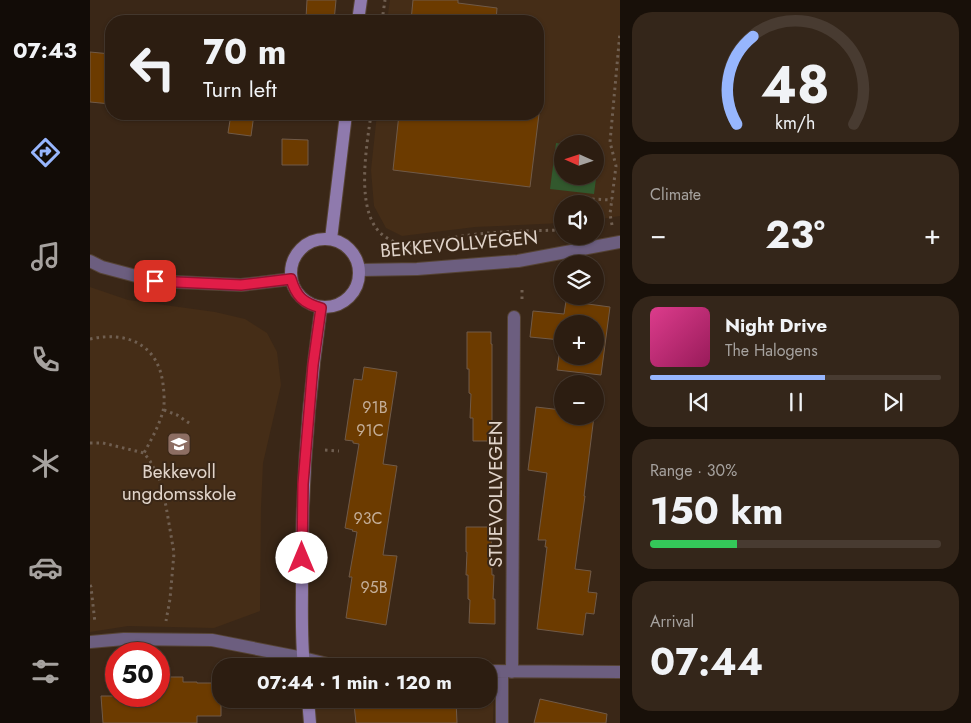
<!DOCTYPE html>
<meta charset="utf-8">
<style>
body{margin:0;font-family:Jost,sans-serif;background:#34261a;color:#f1f3f6;height:100vh;display:flex;flex-direction:column;font-size:19px;white-space:nowrap}
*{box-sizing:border-box;margin:0}
p{font-size:16px;color:#a6a29f}
.icon{flex:none;width:28px;height:28px;fill:none;stroke:currentColor;stroke-width:2;stroke-linecap:round;stroke-linejoin:round}
.map{position:relative;flex:1;overflow:hidden}
.details{display:flex;flex-direction:column;gap:12px;padding:12px;background:#181009;width:351px}
.details>*{flex:none}
.hud{position:absolute;left:15px;top:15px;width:439px;height:105px;border-radius:20px;box-shadow:0 1px 4px #0004,0 0 0 1px #483b31;background:#2c1d11;color:#f1f3f6;overflow:hidden}
.needle{width:32px;rotate:273deg}
.buttons{position:absolute;left:464px;top:135px;display:grid;gap:10px}
.buttons a{display:grid;place-items:center;width:50px;height:50px;border-radius:50%;background:#2c1d11;box-shadow:0 1px 4px #0004,0 0 0 1px #483b31;font-size:25px}
.speed{position:absolute;left:15px;top:642px;display:flex;gap:10px;font-size:25px;font-weight:700;text-align:center}
.speed>*{display:grid;place-content:center;width:65px;height:65px;border-radius:50%;background:#2c1d11;box-shadow:0 1px 4px #0004,0 0 0 1px #483b31;line-height:1}
.speed .limit{border:8px solid #d22;background:#fff;color:#111}
.pin{position:absolute;display:grid;place-items:center;width:42px;height:42px;color:#fff;margin:-21px;border-radius:10px;box-shadow:0 2px 8px #0006}
.me{position:absolute;width:55px;margin:-28px;rotate:0deg;stroke-linejoin:round;filter:drop-shadow(0 0 4px #0008)}
.turn{display:flex;align-items:center;gap:18px;height:105px;padding:0 15px;font-size:22px}
.turn .icon{width:65px;height:65px;stroke-width:2.5}
.turn b{display:block;font-size:35px;line-height:42px}
.big{font-size:38px;font-weight:700;line-height:1.1}
.details .card{flex:1;display:flex;flex-direction:column;justify-content:center;gap:8px;min-width:0;padding:0 18px;border-radius:20px;background:#34261a}
.details .dial{align-items:center;gap:0}
.dial svg{height:130px;overflow:visible;fill:none;stroke:#483b31;stroke-width:7;stroke-linecap:round;text-anchor:middle}
.dial text{fill:#f1f3f6;stroke:none}
.song{display:flex;align-items:center;gap:15px}
.cover{width:60px;height:60px;border-radius:8px;background:linear-gradient(135deg,hsl(330 70% 55%),hsl(330 70% 35%))}
.played{height:5px;border-radius:2px;background:linear-gradient(90deg,#97b6fd 60%,#483b31 60%)}
.keys{display:flex;justify-content:space-around;direction:ltr}
.heat{display:flex;justify-content:space-between;align-items:center;font-size:28px;direction:ltr}
.charge{height:8px;border-radius:4px;background:linear-gradient(90deg,#34c759 30%,#483b31 0)}
.trip{position:absolute;left:122px;top:658px;width:285px;height:50px;border-radius:20px;background:#2c1d11;box-shadow:0 1px 4px #0004,0 0 0 1px #483b31;font-weight:700;line-height:50px;text-align:center}
main{display:flex;flex:1;min-height:0}
.tabs{display:flex;flex-direction:column;width:90px;justify-content:space-around;align-items:center;background:#120c07;color:#a6a29f}
.tabs .icon{width:35px;height:35px}
.tabs .selected{color:#97b6fd}
.tabs b{font-size:22px;color:#f1f3f6}
.map>svg:first-child{display:block}
</style>
<main>
<nav class="tabs">
<b>07:43</b>
<svg class="icon selected" aria-label="directions" viewBox="0 0 24 24"><path d="M12 3l9 9-9 9-9-9zM9 14v-3h6M13 9l2 2-2 2"/></svg>
<svg class="icon" aria-label="music" viewBox="0 0 24 24"><path d="M9 18V5l10-2v13"/><circle cx="6" cy="18" r="3"/><circle cx="16" cy="16" r="3"/></svg>
<svg class="icon" aria-label="phone" viewBox="0 0 24 24"><path d="M5 4h4l2 5-3 2q2 4 5 5l2-3 5 2v4C11 20 4 13 5 4z"/></svg>
<svg class="icon" aria-label="climate" viewBox="0 0 24 24"><path d="M12 3v18M4 7l16 10M4 17L20 7"/></svg>
<svg class="icon" aria-label="car" viewBox="0 0 24 24"><path d="M5 17H2v-5l4-1 3-4h7l3 4 3 1v5h-3M9 17h6M6 11h13"/><circle cx="7" cy="17" r="2"/><circle cx="17" cy="17" r="2"/></svg>
<svg class="icon" aria-label="filters" viewBox="0 0 24 24"><path d="M4 7h16M4 17h16"/><circle cx="9" cy="7" r="2"/><circle cx="15" cy="17" r="2"/></svg>
</nav>
<div class="map">
<svg width="530" height="723" viewBox="0 0 530 723">
<rect width="100%" height="100%" fill="#3a2717"/>
<path fill="#452d17" fill-rule="evenodd" d="M300 0H530V216L505 220V204H472V223L385 227 312 236 296 228 284 206 281 170 287 114H448V21H297ZM472 144H505V176H472Z
M0 287 38 300 125 312 155 319 177 333 187 352 191 385 173 463 171 507 170 611 124 628 38 626 0 632Z
M399 682H404L403 723H227L224 699H399Z"/>
<path fill="#32582d" d="M466 143 473 144 472 176H505V148H510L504 194 460 189Z"/>
<path fill="#6c3b00" stroke="#705a48" fill-rule="evenodd" d="M217 0H246L244 21 216 18Z
M323 0H368V3L407 8 406 21H321Z
M0 52 21 54V104L0 102Z
M141 114H164L161 136 138 133Z
M309 114H449L440 187 303 170Z
M192 139 218 140V165H192Z
M476 301 520 307 511 375 467 370 471 340 440 337 443 311 474 314ZM472 324H505V356H472Z
M377 332H401V344H402V441H383V418H380L381 394 379 393V369H377Z
M274 367 307 372 293 464 307 466 293 555 307 556 296 625 256 618 262 577H259L267 532 262 531 263 530 255 528 269 444 263 443V441L255 440 264 379 272 380Z
M446 407 472 410V416H504L494 496H495L485 569 501 571 498 592 507 593 504 614 496 613 493 635 447 629 457 547H455L456 540H448L457 473 438 470Z
M376 527H401L402 575H404L403 599H405V624L379 623 380 600 378 599V575H376L377 552H376Z
M72 677H93V682H107V683H131V716H107V723H13L11 696H69V683L70 682H72Z
M450 699 517 714 516 723H444Z
M300 700 301 706 366 700 367 723H266L264 704Z"/>
<g fill="none" stroke-linecap="round" stroke-linejoin="round">
<g stroke="#554334" stroke-width="14">
<path id="minor" d="M0 261 12 267 65 281 151 285 201 279
M270 270 327 269 428 261 530 242
M0 642 34 639 122 640 213 658 246 666
M399 671 530 672
M422 672 424 317
M412 723V672"/>
</g>
<g stroke="#554334" stroke-width="14">
<path id="secondary" d="M268 21 271 0
M201 273a34 34 0 1 1 68 0a34 34 0 1 1-68 0Z
M241 239 256 114
M214 666C211 639 212 610 212 582 211 490 218 399 231 308
M218 699 220 723"/>
</g>
<path stroke="#705f51" stroke-width="3" stroke-dasharray="2.5 4" stroke-linecap="butt" d="M292 21 295 0
M281 114C277 146 262 221 299 239 303 241 308 245 313 245 330 246 349 239 366 237 401 231 437 231 472 230
M498 204 502 199 522 200
M522 225 520 214 526 166 520 142 530 32
M432 299V287
M0 339C37 331 68 344 73 384 74 392 75 403 73 411 69 426 61 440 54 453
M74 410 87 415 102 425
M0 443H13L54 453 60 461 69 478 76 506 84 553 80 599 76 621
M235 450 249 451
M0 585 1 587 5 623"/>
<use href="#minor" stroke="#6c5e7f" stroke-width="12"/>
<use href="#secondary" stroke="#8f7aad" stroke-width="12"/>
</g>
<g fill="none" stroke-linecap="round" stroke-linejoin="round">
<g stroke="#92132f" stroke-width="12">
<path id="route" d="M65 281 151 285 201 279C206 296 213 303 231 308L223 365 213 484 212 558"/>
</g>
<use href="#route" stroke="#e11d48" stroke-width="9"/>
</g>
<defs>
<g id="school-square" transform="scale(1.25)"><rect x="-9" y="-9" width="18" height="18" rx="4" fill="#8d6e63" stroke="#3a2717"/><path d="M0-5L7-2L0 1L-7-2ZM-4 1L0 2.5L4 1V4Q0 6-4 4Z" fill="#fff"/></g>
</defs>
<g fill-rule="evenodd">
<use href="#school-square" x="89" y="444"/>
</g>
<g text-anchor="middle" dominant-baseline="central" stroke-width="4" stroke-linejoin="round" paint-order="stroke">
<g font-size="16" fill="#c4ae98">
<text x="285" y="407">91B</text>
<text x="280" y="430">91C</text>
<text x="278" y="518">93C</text>
<text x="284" y="587">95B</text>
</g>
<g font-size="19" fill="#e1d4ca" stroke="#3a2717">
<text transform="translate(369 244) rotate(-5)">BEKKEVOLLVEGEN</text>
<text transform="translate(405 494) rotate(-90)">STUEVOLLVEGEN</text>
</g>
<g font-size="19" fill="#e1d4ca" stroke="#3a2717">
<text x="89" y="471">Bekkevoll<tspan x="89" dy="22">ungdomsskole</tspan></text>
</g>
</g>
</svg>
<div class="buttons">
<a><svg class="needle" viewBox="-14 -14 28 28"><path d="M0-13l5 13h-10z" fill="#e53935"/><path d="M0 13l5-13h-10z" fill="#a6a29f"/></svg></a>
<a><svg class="icon" aria-label="sound" viewBox="0 0 24 24"><path d="M4 9h4l5-4v14l-5-4H4zM17 9q2 3 0 6"/></svg></a>
<a><svg class="icon" aria-label="layers" viewBox="0 0 24 24"><path d="M12 4l9 5-9 5-9-5zM3 14l9 5 9-5"/></svg></a>
<a>+</a>
<a>−</a>
</div>
<div class="speed"><div class="limit">50</div></div>
<div class="pin" style="left:65px;top:281px;background:#d93025"><svg class="icon" aria-label="arrive" viewBox="0 0 24 24"><path d="M6 21V4h12l-3 4 3 4H6"/></svg></div>
<svg class="me" style="left:212px;top:558px" viewBox="-20 -20 40 40"><circle r="19" fill="#fff"/><path d="M0-13L10 11 0 6-10 11z" fill="#e11d48"/></svg>
<div class="trip">07:44 · 1 min · 120 m</div>
<div class="hud">
<div class="turn"><svg class="icon" aria-label="left" viewBox="0 0 24 24"><path d="M17 20v-9H6M10 6l-5 5 5 5"/></svg><div><b>70 m</b>Turn left</div></div>
</div>
</div>
<section class="details">
<div class="card dial"><svg viewBox="0 0 100 80">
<path d="M14 69A42 42 0 1 1 86 69"/>
<path d="M14 69A42 42 0 0 1 24 15" stroke="#97b6fd"/>
<text x="50" y="56" font-size="32" font-weight="700">48</text>
<text x="50" y="72" font-size="11">km/h</text>
</svg></div>
<div class="card"><p>Climate</p>
<div class="heat"><a>−</a><b class="big">23°</b><a>+</a></div>
</div>
<div class="card">
<div class="song"><i class="cover"></i><div><b>Night Drive</b><p>The Halogens</p></div></div>
<div class="played"></div>
<div class="keys"><svg class="icon" aria-label="previous" viewBox="0 0 24 24"><path d="M18 5L8 12l10 7zM5 5v14"/></svg><svg class="icon" aria-label="pause" viewBox="0 0 24 24"><path d="M8 5v14M16 5v14"/></svg><svg class="icon" aria-label="next" viewBox="0 0 24 24"><path d="M6 5l10 7-10 7zM19 5v14"/></svg></div>
</div>
<div class="card"><p>Range · 30%</p><b class="big">150 km</b><div class="charge"></div></div>
<div class="card"><p>Arrival</p><b class="big">07:44</b></div>
</section>
</main>
